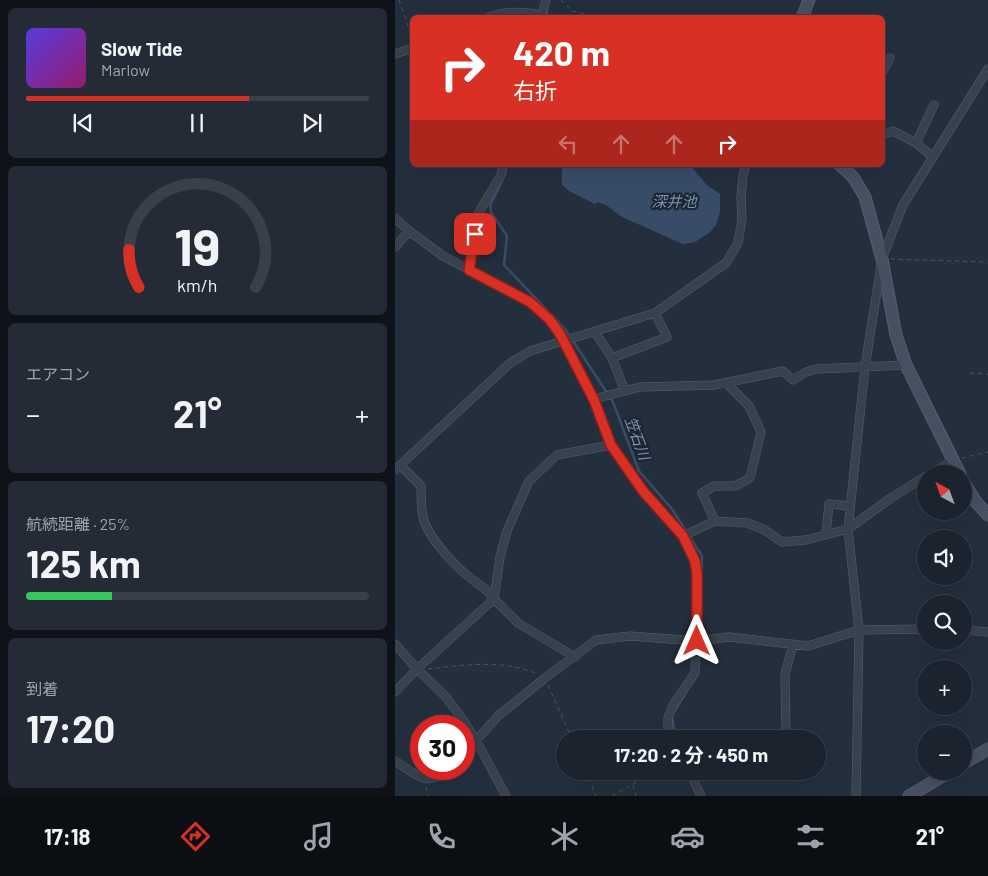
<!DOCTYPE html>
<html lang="ja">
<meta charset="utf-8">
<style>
body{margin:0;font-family:Barlow,"Noto Sans JP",sans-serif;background:#242b36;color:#f1f3f6;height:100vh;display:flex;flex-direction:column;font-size:19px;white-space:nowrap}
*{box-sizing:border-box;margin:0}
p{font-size:16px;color:#a0a4aa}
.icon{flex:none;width:28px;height:28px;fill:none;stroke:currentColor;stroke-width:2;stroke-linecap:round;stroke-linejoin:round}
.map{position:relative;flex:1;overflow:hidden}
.sheet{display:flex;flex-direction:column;gap:8px;padding:8px;background:#0f1319;width:395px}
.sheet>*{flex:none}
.hud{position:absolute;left:15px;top:15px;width:475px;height:152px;border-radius:8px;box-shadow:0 5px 20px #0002,0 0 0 1px #39404a;background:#d93025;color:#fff;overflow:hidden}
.needle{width:32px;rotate:319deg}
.controls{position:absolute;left:522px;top:465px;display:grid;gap:10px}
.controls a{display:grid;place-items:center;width:55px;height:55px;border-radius:50%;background:#1b232e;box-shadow:0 5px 20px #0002,0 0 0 1px #39404a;font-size:25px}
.speed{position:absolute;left:15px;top:715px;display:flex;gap:10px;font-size:25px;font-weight:700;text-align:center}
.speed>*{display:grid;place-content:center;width:65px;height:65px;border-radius:50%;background:#1b232e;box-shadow:0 5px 20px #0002,0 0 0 1px #39404a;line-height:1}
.speed .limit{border:8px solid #d22;background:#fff;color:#111}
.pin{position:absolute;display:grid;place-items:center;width:42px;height:42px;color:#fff;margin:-21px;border-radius:10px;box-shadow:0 2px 8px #0006}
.me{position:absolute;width:55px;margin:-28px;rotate:0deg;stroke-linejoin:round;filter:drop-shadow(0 0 4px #0008)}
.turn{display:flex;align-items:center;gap:18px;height:105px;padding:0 20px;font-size:22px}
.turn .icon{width:65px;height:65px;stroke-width:2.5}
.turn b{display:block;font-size:35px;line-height:42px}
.lanes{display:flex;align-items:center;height:48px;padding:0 20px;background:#0003;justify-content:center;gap:25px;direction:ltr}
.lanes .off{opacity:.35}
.big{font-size:38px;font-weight:700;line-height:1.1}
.sheet .card{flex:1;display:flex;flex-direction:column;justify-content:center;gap:8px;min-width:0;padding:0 18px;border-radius:8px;background:#242b36}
.sheet .dial{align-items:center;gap:0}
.dial svg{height:130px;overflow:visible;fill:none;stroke:#39404a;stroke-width:7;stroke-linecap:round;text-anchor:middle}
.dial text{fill:#f1f3f6;stroke:none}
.song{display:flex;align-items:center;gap:15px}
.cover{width:60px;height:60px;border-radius:8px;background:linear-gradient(135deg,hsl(250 70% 55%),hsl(320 70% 35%))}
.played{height:5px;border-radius:2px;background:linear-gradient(90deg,#d93025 65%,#39404a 65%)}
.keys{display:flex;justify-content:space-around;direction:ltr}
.heat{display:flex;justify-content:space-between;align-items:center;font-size:28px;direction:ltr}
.charge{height:8px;border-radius:4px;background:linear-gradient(90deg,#34c759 25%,#39404a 0)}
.trip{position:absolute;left:161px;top:730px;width:270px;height:50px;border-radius:25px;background:#1b232e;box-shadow:0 5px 20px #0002,0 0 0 1px #39404a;font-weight:700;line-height:50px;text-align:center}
.tabs{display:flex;height:80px;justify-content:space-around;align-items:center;background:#0b0e12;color:#a0a4aa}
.tabs .icon{width:35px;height:35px}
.tabs .current{color:#d93025}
.tabs b{font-size:22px;color:#f1f3f6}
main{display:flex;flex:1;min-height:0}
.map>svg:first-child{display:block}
</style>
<main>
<section class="sheet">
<div class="card">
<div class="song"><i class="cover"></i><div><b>Slow Tide</b><p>Marlow</p></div></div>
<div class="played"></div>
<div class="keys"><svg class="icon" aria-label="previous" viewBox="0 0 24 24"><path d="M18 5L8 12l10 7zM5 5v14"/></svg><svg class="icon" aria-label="pause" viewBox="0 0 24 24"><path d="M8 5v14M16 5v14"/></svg><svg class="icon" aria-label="next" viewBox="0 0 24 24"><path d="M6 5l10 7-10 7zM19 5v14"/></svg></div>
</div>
<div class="card dial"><svg viewBox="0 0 100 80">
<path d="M14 69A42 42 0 1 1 86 69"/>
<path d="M14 69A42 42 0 0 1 8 46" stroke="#d93025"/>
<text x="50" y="56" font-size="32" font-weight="700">19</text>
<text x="50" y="72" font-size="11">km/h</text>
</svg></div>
<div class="card"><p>エアコン</p>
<div class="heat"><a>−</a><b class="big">21°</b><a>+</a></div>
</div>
<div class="card"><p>航続距離 · 25%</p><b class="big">125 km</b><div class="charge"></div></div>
<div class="card"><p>到着</p><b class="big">17:20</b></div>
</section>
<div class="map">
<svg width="593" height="796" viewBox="0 0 593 796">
<rect width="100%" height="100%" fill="#242f3e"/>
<path fill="#394c67" d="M167 165H295L312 185 325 194V212L321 225 314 233 300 242 288 244 227 217 211 205 203 202 200 204 174 191 167 185Z"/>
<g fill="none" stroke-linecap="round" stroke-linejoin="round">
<path stroke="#394c67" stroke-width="2.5" d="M151 18 152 11
M109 176 112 165
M106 183 95 206 96 212 112 236 109 265 170 329 218 402 244 471 277 509 307 556 305 614
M280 735 277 715 289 696"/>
<g stroke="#565f6c" stroke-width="9">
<path id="street" d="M92 18C109 10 129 12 147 15
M146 18 151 0
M0 54 18 48
M488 71 495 58
M488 135 498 131 521 143 538 157
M521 143 539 105
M0 218 14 231 48 256 135 302 155 320 165 335 199 399 216 445 248 491 288 536 300 561 302 575 300 673 278 705 273 718V728L278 739
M0 247 14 231
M74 270 79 234 80 219 106 175 108 165
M200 332 217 358 230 391
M217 358 272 337 260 313
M199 399 245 387 319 385 388 371 398 380 411 372 421 369 511 365
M5 465 26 486C26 496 26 507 28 517 32 536 58 564 73 576 83 585 91 587 99 599
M0 470 114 364 135 351 260 313 331 263 343 243 347 219 346 198 348 175 351 165
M536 474 559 460
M320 521 307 493 319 486H340L355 478 366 432 354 406 331 383
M431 534 434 504 455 506
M288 536 320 521 352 523 368 529 387 542 411 540 453 529 496 498 531 476
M99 599 105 557 112 531 134 481 162 455 216 445
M569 630 593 632
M0 644 22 669 50 696 66 717 81 740 111 796
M0 692 22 669 99 599 123 623 180 657
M391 737 390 674 398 644
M69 754 103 716 150 678 201 640 235 636 302 641 334 637 413 646 464 630 531 629
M0 761C21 774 32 789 54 769
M294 771 306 796
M461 796 464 630 453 529 470 367 487 259 508 205 593 69"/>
</g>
<g stroke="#565f6c" stroke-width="13">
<path id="secondary" d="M407 18 414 0
M445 165 458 177 470 197 487 259 501 335 511 365 565 474
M569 483 581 502 593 515
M569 763 593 749
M514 796 556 771"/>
</g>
<path stroke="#44595c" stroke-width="1" stroke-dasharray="4 4" stroke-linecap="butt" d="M4 0 12 22 16 40
M166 0 177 11 207 18
M496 259 593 262
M575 373 593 374
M567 458 593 452
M33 669C68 665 109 659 142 674
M153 685 177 739
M191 771 201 796
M238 785 241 796
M31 787 33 796
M217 796 247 779 249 771"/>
<use href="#street" stroke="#38414e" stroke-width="8"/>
<use href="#secondary" stroke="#465061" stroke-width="11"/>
</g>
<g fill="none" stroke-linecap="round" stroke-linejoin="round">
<g stroke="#8d1f18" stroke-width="12">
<path id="route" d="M80 234 74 270 135 302 155 320 165 334 199 400 216 445 248 491 288 536 300 561 302 574V641"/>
</g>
<use href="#route" stroke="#d93025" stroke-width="9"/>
</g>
<g text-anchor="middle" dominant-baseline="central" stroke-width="4.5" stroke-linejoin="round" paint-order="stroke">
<g font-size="15" font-style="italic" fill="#7c92b1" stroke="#1d2633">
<text x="279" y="201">深井池</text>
<text transform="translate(243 438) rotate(70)">笠石川</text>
</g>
</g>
</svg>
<div class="controls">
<a><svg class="needle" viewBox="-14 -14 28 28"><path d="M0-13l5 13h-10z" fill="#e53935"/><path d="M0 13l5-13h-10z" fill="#a0a4aa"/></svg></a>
<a><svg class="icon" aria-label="sound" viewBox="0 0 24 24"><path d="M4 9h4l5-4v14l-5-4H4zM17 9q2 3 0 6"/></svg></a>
<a><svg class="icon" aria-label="search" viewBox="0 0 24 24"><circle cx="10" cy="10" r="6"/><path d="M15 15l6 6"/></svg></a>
<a>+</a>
<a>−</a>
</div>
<div class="speed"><div class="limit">30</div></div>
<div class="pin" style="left:80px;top:234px;background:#d93025"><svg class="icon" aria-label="arrive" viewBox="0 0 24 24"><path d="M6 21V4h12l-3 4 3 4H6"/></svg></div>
<svg class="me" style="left:302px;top:641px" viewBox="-20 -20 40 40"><path d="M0-17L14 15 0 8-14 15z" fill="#d93025" stroke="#fff" stroke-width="4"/></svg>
<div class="trip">17:20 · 2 分 · 450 m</div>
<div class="hud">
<div class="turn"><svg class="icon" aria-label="right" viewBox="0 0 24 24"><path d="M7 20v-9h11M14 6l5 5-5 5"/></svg><div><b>420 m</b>右折</div></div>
<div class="lanes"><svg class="icon off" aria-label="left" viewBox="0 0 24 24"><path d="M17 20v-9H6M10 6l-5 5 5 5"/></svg><svg class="icon off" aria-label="ahead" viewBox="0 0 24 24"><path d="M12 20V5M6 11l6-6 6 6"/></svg><svg class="icon off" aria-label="ahead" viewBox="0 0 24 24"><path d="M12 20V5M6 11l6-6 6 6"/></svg><svg class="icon" aria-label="right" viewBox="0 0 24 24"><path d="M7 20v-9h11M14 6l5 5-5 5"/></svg></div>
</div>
</div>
</main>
<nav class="tabs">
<b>17:18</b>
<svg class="icon current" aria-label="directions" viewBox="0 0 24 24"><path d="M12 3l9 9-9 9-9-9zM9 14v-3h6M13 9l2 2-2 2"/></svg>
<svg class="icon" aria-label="music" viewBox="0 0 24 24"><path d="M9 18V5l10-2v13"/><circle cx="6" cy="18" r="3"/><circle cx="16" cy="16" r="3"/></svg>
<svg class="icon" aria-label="phone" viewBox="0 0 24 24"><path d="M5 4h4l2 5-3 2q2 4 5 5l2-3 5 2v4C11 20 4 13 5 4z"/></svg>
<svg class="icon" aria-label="climate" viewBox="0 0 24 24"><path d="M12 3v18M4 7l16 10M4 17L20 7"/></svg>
<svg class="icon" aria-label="car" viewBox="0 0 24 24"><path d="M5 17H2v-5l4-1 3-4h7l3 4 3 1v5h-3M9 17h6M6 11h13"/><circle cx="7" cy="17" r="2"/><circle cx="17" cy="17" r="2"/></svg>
<svg class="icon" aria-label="filters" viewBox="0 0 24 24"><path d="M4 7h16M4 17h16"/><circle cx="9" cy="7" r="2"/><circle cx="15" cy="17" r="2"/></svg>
<b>21°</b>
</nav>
